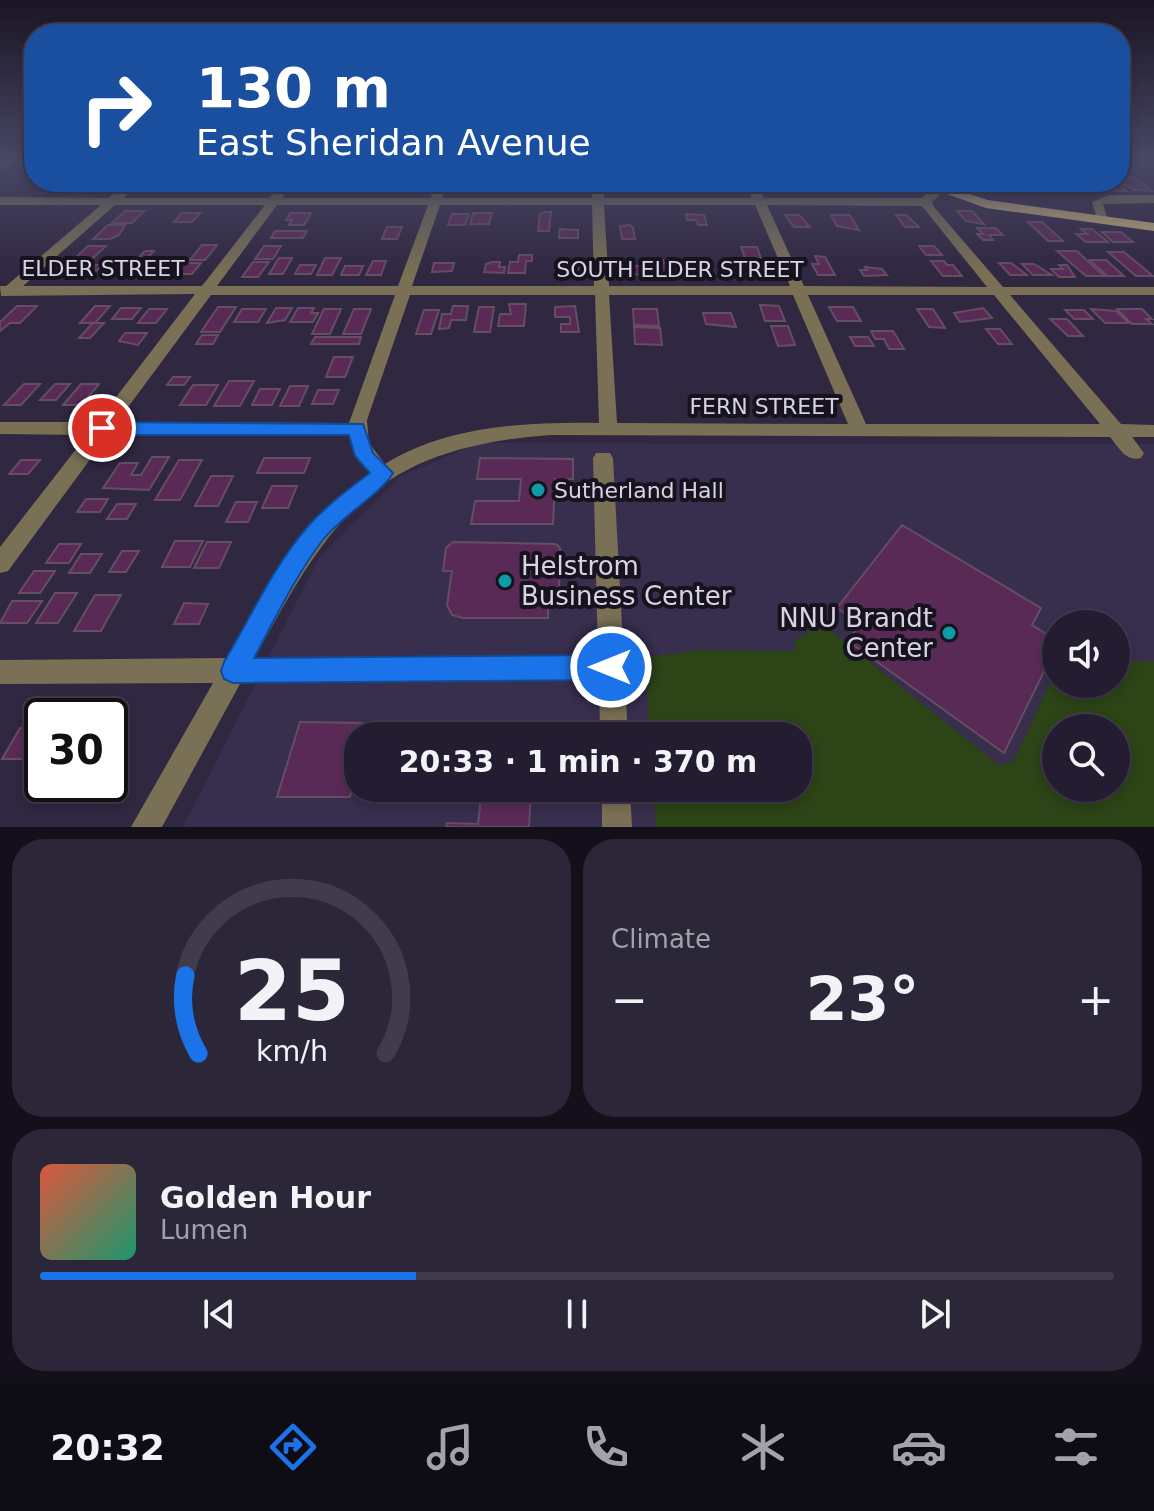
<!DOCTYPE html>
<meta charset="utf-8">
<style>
body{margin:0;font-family:"DejaVu Sans",sans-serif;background:#2c2639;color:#f1f3f6;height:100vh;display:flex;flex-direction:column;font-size:30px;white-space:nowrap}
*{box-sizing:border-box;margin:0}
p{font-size:26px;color:#a3a2ab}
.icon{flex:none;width:44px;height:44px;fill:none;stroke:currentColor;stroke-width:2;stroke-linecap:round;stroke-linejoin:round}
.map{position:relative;height:827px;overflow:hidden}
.sheet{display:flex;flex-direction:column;gap:12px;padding:12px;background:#14101b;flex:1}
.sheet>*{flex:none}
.top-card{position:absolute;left:24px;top:24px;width:1106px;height:168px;border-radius:32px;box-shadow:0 4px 12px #0003,0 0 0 2px #413b4d;background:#1a4fa0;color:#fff;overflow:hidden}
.buttons{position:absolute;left:1042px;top:610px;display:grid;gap:16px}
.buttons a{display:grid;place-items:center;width:88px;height:88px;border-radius:50%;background:#241d31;box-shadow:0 4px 12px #0003,0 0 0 2px #413b4d;font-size:40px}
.speed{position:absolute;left:24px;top:698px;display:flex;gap:16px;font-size:40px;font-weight:700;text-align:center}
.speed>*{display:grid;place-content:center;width:104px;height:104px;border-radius:50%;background:#241d31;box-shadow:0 4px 12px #0003,0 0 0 2px #413b4d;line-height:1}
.speed .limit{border:4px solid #111;border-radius:12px;background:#fff;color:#111}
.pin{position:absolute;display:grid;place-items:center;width:68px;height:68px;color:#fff;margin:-34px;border:4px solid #fff;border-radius:50%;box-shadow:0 2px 8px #0007}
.me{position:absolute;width:88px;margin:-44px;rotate:270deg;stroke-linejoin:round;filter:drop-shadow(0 0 6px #0008)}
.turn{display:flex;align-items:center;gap:28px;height:168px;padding:0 40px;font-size:36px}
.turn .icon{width:104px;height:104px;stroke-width:2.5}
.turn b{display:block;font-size:56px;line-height:68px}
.big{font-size:60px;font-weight:700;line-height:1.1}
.sheet .tile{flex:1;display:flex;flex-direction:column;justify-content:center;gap:12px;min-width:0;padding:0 28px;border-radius:32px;background:#2c2639}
.sheet .dial{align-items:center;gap:0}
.dial svg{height:208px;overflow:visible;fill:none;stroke:#413b4d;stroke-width:7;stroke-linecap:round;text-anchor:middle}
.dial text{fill:#f1f3f6;stroke:none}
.song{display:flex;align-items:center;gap:24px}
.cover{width:96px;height:96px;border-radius:12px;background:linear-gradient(135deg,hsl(10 70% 55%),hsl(160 70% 35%))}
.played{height:8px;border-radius:4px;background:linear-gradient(90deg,#1a73e8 35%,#413b4d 35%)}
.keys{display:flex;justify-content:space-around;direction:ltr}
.heat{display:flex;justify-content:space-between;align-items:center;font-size:44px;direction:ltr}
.sheet .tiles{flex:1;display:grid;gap:12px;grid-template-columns:1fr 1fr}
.tile:last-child{grid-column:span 2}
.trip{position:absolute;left:344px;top:722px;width:468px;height:80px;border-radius:32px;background:#241d31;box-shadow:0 4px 12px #0003,0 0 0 2px #413b4d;font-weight:700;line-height:80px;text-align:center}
.dock{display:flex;height:128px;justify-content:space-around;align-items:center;background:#0e0c14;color:#a3a2ab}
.dock .icon{width:56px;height:56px}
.dock .current{color:#1a73e8}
.dock b{font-size:36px;color:#f1f3f6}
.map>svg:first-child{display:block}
</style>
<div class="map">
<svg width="1154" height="827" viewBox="0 0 1154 827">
<rect width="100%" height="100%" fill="#302741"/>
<path fill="#382e4e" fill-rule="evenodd" d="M478 443 1154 444V827H183L319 558 399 477ZM1056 624H1116V684H1056ZM1056 728H1116V788H1056ZM358 736H798V788H358Z"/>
<path fill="#2c4416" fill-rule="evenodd" d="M802 608 999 765 1013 762 1056 670V684H1116V661H1154V827H656L654 788H798V736H650L645 657 701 650 796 651 794 640 808 633ZM1056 728H1116V788H1056Z"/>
<path fill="#5a2a56" stroke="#654d62" stroke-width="2" d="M1123 177H1134L1152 191 1134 190 1120 182 1126 179Z
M77 182H96L86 190H67Z
M458 182H477L475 193H455Z
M542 182 560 184 559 191H541Z
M676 182 694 183 701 191 678 190Z
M708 182H728L729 187H724L726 191H710Z
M831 182H849L855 191H836Z
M1004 182H1059L1067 189H1011Z
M1098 182H1116L1127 191 1109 190Z
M227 186 240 188H264L260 193 223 191Z
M125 211H144L132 223H112Z
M957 211H972L984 224 966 221Z
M544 212H551L549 231H538L540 214Z
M182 213H200L192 222H174Z
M290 213H311L304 225H289L292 220H286Z
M473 213H492L489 224H470Z
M452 214H469L465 225H448Z
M686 214 704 215 707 225H698L696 220H687Z
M785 215H799L810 227H794Z
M831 215H850L859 230 837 226Z
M896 215H906L919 227H905Z
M1028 222H1042L1063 241H1048Z
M108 225H125L119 235 110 239H93Z
M630 225 633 228 635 239H622L620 226Z
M387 227H402L397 239H382Z
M977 228H996L1003 235H989L993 240H983L977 234H983Z
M560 229 578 230V238H559Z
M1081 229H1092L1108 242H1086L1076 234H1087Z
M275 231H307L303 238H271Z
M1102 232H1121L1133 242H1113Z
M202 245H217L205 260H190Z
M88 246H106L92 259H74Z
M264 246H281L273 259H255Z
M919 246H934L942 255H926Z
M741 247H757L761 258H745Z
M145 251H154L141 264H155L145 275H127L138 264H125L135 261Z
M1057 251H1077L1104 276H1086Z
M1108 252H1124L1153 276H1136Z
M519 255H532V261H526L525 273H508L510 262H518Z
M815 256 825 257 835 275H818L812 264H819Z
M279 258H292L283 274H269Z
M325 258H341L332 275H317Z
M649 260H663V263H668L669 274H656V266H650Z
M1090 260H1106L1124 276H1107Z
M373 261H386L381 275H366Z
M931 261H944L947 265H953L962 276H943Z
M164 262H178L168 274H154Z
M253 262H269L258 277H242Z
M492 262H500L499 267H505L504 273 484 272 486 264Z
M183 263H201L192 274H178Z
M434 263H454L452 271 432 272Z
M565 263H578V270H572L571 274H558V265Z
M732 263H740L745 275H730L727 268H734Z
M999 263H1011L1027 275H1010Z
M1022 264H1034L1052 275H1033Z
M84 265H102L92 275H73Z
M300 265H316L311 274H295Z
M747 265H763L767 275H750Z
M1059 265H1067L1075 277H1059L1051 269H1063Z
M345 266H363L359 275H341Z
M629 266H646L647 275 630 274Z
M696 266H711L714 275H698Z
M865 267 882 269 887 275 864 276 860 270H867Z
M106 268H129L122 274H100Z
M509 304H526L524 326H498L500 314H511Z
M760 305 779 306 785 321H765Z
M17 306H37L20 323H10L0 331V322Z
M95 306H110L95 323H104L90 338H79L93 323H80Z
M453 306H468L466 320H451L449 328 439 329 442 314H451Z
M575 306 579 332H561V324H570V317H555V307Z
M218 307H236L220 332H201Z
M479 307H494L490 332H474Z
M829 307H853L861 321H837Z
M121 308H141L132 319H112Z
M276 308H292L285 320 267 323Z
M298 308H314L311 313H318L313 322H290Z
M983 308 992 318 960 322 954 313Z
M149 309H167L156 323H138Z
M242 309H266L258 322H234Z
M324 309H341L330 334H312Z
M354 309H371L361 334H343Z
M633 309H657L659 326 634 325Z
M917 309H933L945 328 929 327Z
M1091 309 1116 311 1129 323H1105Z
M1117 309H1142L1152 319H1146L1152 324H1132Z
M424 310H439L431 334H416Z
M1065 310H1084L1093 319H1074Z
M703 313H731L736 327 706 324Z
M1050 319H1067L1083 336H1068Z
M771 326H788L795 345 778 346Z
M634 327 660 328 662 345 635 344Z
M986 329H1000L1012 344H998Z
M871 331H893L904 349H889L884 339H875Z
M125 333H147L138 345 119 341Z
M202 335H218L213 344H196Z
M315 337H361L359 344H311Z
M850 337H868L874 346H855Z
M334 357H353L345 377H326Z
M173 377H190L184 385H167Z
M229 381H254L240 406H214Z
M24 384H40L21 405H4Z
M55 384H70L56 400H40Z
M81 384H99L82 405H63Z
M193 385H218L206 405H180Z
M290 386H308L299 406H280Z
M260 389H280L272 405H252Z
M318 390H339L333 404H312Z
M152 457H169L149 490 103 488 120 463H138L131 475H141Z
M264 458H310L304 473H257Z
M480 458 573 459V479H555L553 524H471L475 501H519L521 479H477Z
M21 460H40L28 474H9Z
M179 460H202L180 500H155Z
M211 476H233L218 506H195Z
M272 486H297L288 508H262Z
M86 499H108L100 512H77Z
M236 502H257L248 522H226Z
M117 504H136L127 519H107Z
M902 525 1041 608 1032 625 1056 640V647L1004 753 848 641 860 624 837 608Z
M175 541H203L190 567H162Z
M207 542H231L219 568H194Z
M453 542 556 544 560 548 559 591H548V618H463L452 615 447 605 452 571H443L446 548Z
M59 544H81L69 563H46Z
M122 551H139L126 572H109Z
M81 554H102L90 573H69Z
M34 571H55L40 593H19Z
M55 593H77L58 623H36Z
M95 595H121L101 631H74Z
M12 601H42L27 623H0Z
M184 603 208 604 199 624H174Z
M300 722 367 723 364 736H358V761L350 797H277Z
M20 728H42L40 759H2Z
M482 788H531L529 827H446L447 823 478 824Z"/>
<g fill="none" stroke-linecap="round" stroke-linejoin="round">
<path fill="#797055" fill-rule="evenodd" d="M8 159H20L0 171V163Z
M127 182H140L123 198H270L282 182H294L282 198H431L436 182H448L442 198H592L591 182H603L604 198H752L745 182H757L764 198H922L926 193 942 189V193L932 202 934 207 1003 287H1154V295H1010L1121 424 1154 425V437H1132L1144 453 1141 458C1126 462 1119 448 1110 437L550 435C377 448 332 514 255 658L598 655 593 458 596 453H610L613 458 628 736H600L599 679 241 682 162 827H131L213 683 0 684V660L228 658C266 591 303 515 371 473L356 455 349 435H108L8 571 0 573V547L87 435 0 434V422H97L195 294 1 296 0 286H6L101 205H0V197L109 198ZM115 205H265L202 286H23ZM277 205H428L398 286H217ZM440 205H592L594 286H412ZM604 205H755L790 286H609ZM767 205 922 206 987 287 804 286ZM211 295H395L349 423 117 422ZM410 295H595L599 423C527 422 448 425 385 464L369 443 367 420ZM609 295H793L848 424 617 423ZM808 295H994L1100 424H866Z
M1109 195H1154V203L1103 204 1108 220 1098 223 1092 202Z
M602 788H630L632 827H602Z"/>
<path fill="#c6b279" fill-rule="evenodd" d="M913 182H932L988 200 1154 223V231L986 208Z"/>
</g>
<linearGradient id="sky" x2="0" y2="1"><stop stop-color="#1a1524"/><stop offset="0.58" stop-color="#484765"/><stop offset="1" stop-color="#484765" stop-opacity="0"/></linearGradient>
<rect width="1154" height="275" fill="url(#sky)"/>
<path fill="#1a73e8" stroke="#114b97" stroke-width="2" d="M102 422 363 424 373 453 393 473C382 493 340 517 322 541 295 577 275 619 254 658L611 655 620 659 623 667 620 676 611 680 233 683 224 679 221 671 224 662C251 617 274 565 309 525 327 505 348 489 370 473L355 456 349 435H102L93 428Z"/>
<g fill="#0f9aa8" stroke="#16131e" stroke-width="3">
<circle cx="538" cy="490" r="8"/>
<circle cx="505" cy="581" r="8"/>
<circle cx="949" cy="633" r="8"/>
</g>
<g text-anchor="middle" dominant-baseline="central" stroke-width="8" stroke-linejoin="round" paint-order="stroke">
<g font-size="22" fill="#d8d3e4" stroke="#16131e">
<text x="103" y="268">ELDER STREET</text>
<text x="680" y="269">SOUTH ELDER STREET</text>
<text x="764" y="406">FERN STREET</text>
</g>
<g font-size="22" fill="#d8d3e4" stroke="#16131e" text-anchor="start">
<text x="554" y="490">Sutherland Hall</text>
</g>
<g font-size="26" fill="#d8d3e4" stroke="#16131e" text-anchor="start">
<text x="521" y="566">Helstrom<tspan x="521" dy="30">Business Center</tspan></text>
<text x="933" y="618" text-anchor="end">NNU Brandt<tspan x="933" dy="30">Center</tspan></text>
</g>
</g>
</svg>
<div class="buttons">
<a><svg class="icon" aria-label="sound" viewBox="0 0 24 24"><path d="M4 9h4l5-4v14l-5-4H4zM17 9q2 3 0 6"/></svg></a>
<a><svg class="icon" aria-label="search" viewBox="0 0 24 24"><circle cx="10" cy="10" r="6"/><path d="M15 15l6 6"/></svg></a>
</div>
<div class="speed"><div class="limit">30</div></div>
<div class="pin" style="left:102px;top:428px;background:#d93025"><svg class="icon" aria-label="arrive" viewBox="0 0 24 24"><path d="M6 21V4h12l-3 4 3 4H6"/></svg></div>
<svg class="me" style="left:611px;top:667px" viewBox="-20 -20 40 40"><circle r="17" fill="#1a73e8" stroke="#fff" stroke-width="3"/><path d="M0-11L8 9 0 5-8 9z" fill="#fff"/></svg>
<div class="trip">20:33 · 1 min · 370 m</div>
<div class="top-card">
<div class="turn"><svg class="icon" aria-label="right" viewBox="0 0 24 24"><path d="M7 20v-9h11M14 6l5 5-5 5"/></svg><div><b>130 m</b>East Sheridan Avenue</div></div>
</div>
</div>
<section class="sheet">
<div class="tiles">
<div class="tile dial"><svg viewBox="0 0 100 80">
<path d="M14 69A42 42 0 1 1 86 69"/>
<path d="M14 69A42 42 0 0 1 9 39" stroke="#1a73e8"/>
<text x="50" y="56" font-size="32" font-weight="700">25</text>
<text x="50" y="72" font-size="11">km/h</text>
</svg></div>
<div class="tile"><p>Climate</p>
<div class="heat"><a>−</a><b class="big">23°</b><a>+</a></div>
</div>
<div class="tile">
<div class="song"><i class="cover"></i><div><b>Golden Hour</b><p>Lumen</p></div></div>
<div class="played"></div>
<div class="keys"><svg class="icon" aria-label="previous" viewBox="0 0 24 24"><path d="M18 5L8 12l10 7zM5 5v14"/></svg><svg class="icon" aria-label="pause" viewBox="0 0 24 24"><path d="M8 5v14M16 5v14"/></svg><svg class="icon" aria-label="next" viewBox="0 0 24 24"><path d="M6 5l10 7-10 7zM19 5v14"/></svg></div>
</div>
</div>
</section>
<nav class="dock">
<b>20:32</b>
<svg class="icon current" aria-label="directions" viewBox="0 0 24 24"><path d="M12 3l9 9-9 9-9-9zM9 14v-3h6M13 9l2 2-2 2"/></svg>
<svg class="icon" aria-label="music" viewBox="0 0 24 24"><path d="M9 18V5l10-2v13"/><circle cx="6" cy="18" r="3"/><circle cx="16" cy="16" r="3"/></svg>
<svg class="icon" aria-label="phone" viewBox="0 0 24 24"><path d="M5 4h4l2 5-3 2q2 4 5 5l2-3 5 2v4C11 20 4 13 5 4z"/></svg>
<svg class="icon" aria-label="climate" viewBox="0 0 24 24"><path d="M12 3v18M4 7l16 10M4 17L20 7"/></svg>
<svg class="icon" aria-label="car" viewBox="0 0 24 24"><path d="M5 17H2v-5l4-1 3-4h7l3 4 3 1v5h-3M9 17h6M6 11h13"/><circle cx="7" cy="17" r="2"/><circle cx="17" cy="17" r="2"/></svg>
<svg class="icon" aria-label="filters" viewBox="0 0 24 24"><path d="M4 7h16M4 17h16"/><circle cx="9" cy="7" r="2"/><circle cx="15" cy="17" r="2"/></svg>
</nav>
